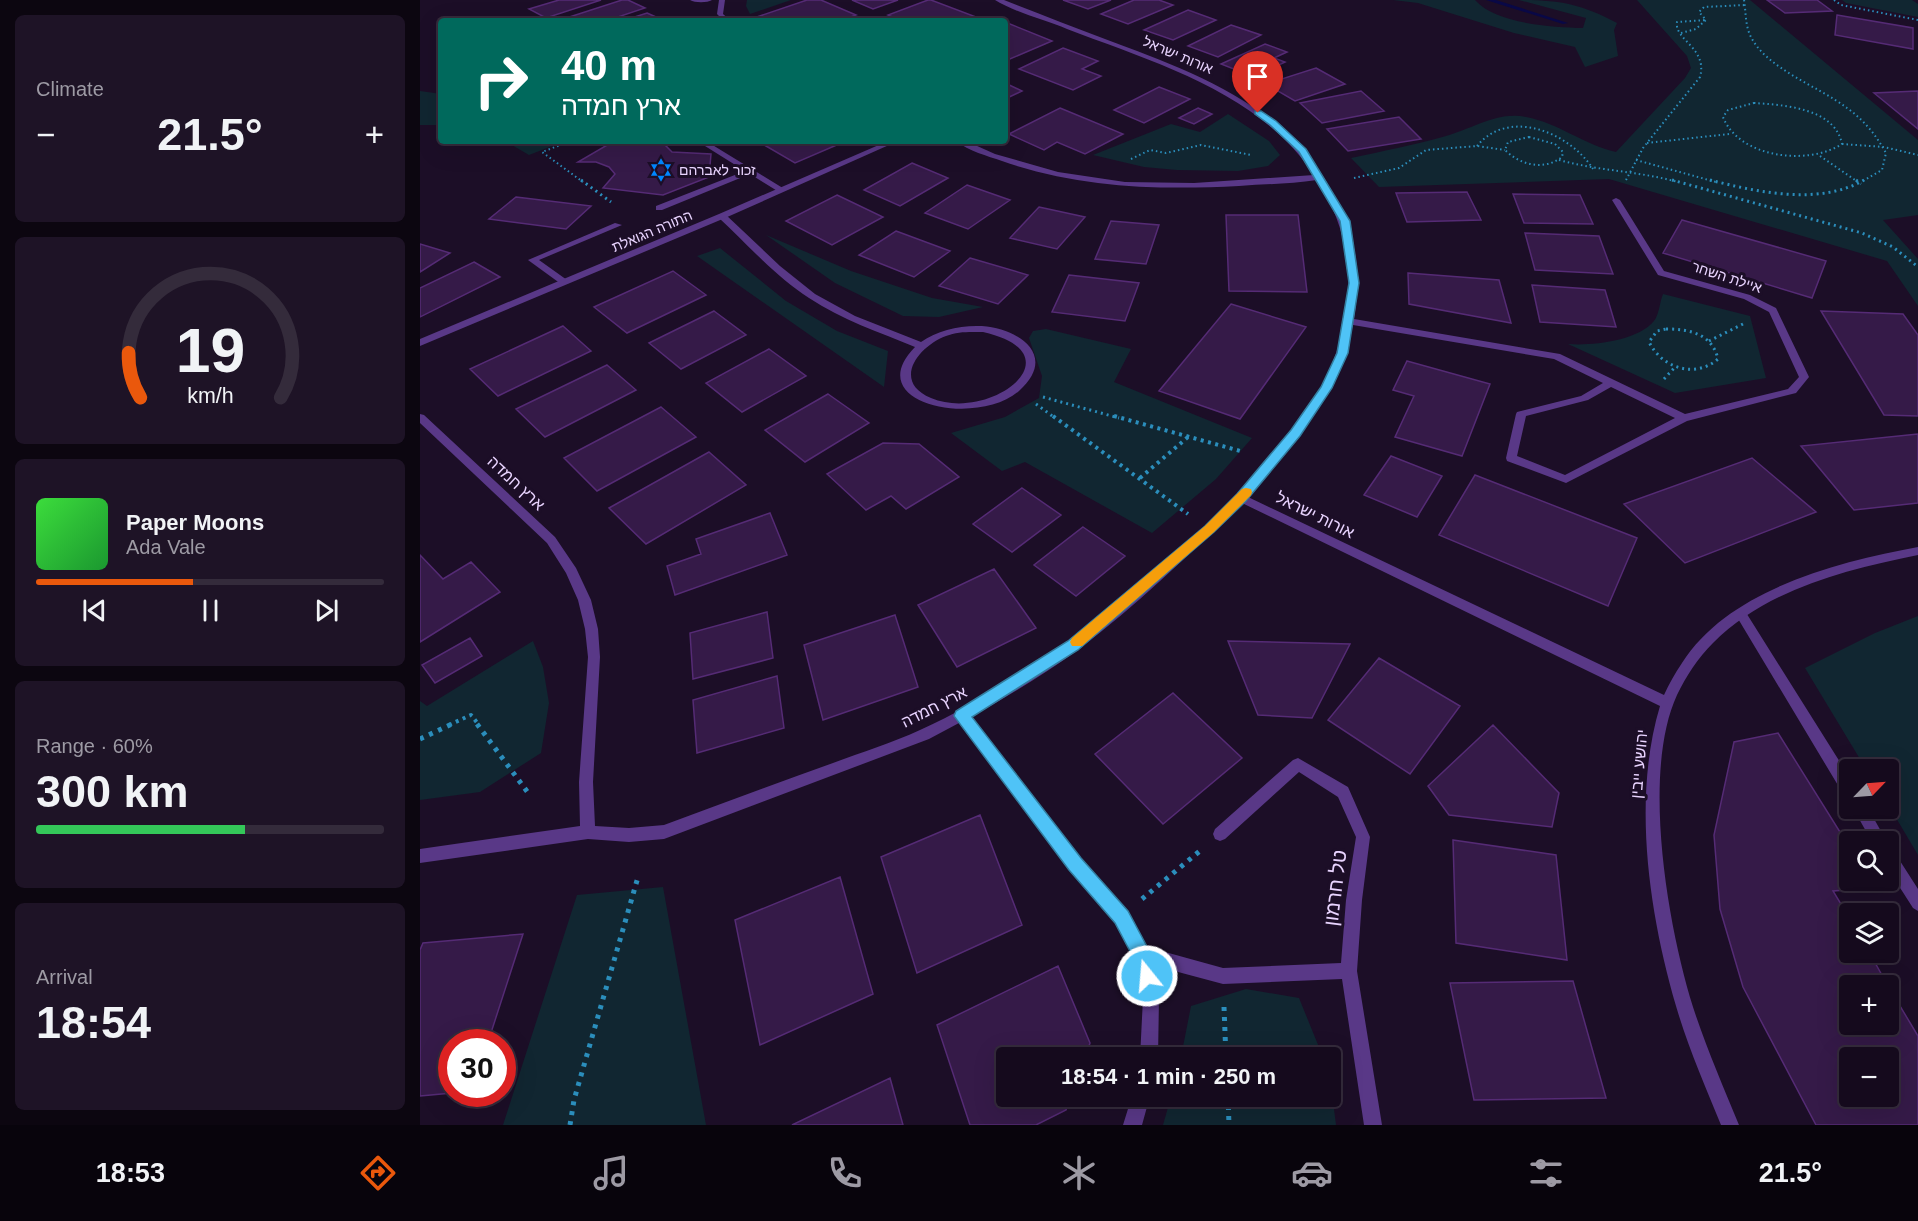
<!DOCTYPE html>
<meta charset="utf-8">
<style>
body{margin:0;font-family:Helvetica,"Noto Sans Hebrew",sans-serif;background:#1e1326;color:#f1f3f6;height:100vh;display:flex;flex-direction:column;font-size:22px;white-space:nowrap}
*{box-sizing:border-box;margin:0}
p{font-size:20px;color:#9d9aa4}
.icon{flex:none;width:33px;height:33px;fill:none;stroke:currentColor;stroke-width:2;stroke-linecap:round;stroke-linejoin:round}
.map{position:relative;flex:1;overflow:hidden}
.details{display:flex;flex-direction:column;gap:15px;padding:15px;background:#0c0610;width:420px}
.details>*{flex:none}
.hud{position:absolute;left:18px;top:18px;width:570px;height:126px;border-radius:6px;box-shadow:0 6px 24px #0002,0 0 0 2px #342b3b;background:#00695c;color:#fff;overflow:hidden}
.needle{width:39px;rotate:65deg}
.buttons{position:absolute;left:1419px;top:759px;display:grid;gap:12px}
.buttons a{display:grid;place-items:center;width:60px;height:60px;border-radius:6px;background:#150a1d;box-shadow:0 6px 24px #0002,0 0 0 2px #342b3b;font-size:30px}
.speed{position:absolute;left:18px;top:1029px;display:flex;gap:12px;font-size:30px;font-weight:700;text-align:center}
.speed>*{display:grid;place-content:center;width:78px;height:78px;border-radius:50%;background:#150a1d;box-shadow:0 6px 24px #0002,0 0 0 2px #342b3b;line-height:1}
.speed .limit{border:9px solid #d22;background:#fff;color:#111}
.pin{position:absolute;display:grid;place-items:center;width:51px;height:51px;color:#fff;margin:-62px -26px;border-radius:50% 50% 50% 0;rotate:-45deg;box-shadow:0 0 6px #0007}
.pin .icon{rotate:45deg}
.me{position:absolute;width:66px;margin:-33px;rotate:343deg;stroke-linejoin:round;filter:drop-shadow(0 0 4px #0008)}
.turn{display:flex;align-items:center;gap:21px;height:126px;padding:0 24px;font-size:27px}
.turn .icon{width:78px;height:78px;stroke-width:2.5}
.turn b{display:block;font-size:42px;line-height:51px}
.big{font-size:45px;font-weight:700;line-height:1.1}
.details .tile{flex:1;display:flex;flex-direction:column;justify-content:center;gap:9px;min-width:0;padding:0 21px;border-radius:9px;background:#1e1326}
.details .dial{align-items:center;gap:0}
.dial svg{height:156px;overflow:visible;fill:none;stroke:#342b3b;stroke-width:7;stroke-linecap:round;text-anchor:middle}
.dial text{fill:#f1f3f6;stroke:none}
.song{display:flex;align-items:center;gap:18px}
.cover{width:72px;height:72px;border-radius:9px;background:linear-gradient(135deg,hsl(120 70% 55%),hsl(130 70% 35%))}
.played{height:6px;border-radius:3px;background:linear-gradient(90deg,#ea580c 45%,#342b3b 45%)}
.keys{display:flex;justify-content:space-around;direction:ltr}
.heat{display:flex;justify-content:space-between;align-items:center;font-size:33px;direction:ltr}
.charge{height:9px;border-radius:4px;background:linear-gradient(90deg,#34c759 60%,#342b3b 0)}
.trip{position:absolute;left:576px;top:1047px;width:345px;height:60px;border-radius:6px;background:#150a1d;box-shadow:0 6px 24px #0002,0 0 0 2px #342b3b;font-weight:700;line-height:60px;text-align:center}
.tabs{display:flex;height:96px;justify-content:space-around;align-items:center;background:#08040c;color:#9d9aa4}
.tabs .icon{width:42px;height:42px}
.tabs .on{color:#ea580c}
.tabs b{font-size:27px;color:#f1f3f6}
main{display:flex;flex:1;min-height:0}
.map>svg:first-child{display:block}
</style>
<main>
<section class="details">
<div class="tile"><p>Climate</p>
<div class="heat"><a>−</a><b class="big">21.5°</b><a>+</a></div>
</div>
<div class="tile dial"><svg viewBox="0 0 100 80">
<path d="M14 69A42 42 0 1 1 86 69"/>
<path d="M14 69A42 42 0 0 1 8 46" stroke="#ea580c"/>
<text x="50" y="56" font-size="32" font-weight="700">19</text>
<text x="50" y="72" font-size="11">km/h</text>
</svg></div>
<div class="tile">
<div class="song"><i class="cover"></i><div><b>Paper Moons</b><p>Ada Vale</p></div></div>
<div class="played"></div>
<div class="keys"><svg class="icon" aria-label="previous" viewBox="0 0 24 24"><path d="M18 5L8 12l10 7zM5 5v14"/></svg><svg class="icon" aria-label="pause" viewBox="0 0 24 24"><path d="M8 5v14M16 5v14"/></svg><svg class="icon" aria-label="next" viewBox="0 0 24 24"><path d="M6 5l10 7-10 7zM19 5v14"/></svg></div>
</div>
<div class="tile"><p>Range · 60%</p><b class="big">300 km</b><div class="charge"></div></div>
<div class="tile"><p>Arrival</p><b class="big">18:54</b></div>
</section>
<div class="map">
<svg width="1498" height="1125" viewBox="0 0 1498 1125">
<rect width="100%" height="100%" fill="#1c0e27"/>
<path fill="#112631" d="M327 0H371L330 14 326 6Z
M973 0H1055C1076 24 1132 27 1163 28L1166 18 1099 0C1140 0 1161 4 1197 23L1194 30 1198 56 1165 67 1155 47 1094 33 998 3Z
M1217 0H1330L1498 140V215L1463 220 1498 259V306L1467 261 1189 179 959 187 931 158C963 151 995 145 1026 136 1052 129 1078 111 1106 117 1138 123 1165 145 1196 152L1265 78 1271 68 1267 56Z
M1422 0H1492L1498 4V17L1426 3Z
M0 91 21 94V125H0Z
M808 114 849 141 860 155 848 166 818 171 757 170 724 167 673 155 751 124 780 132Z
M85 141H145L109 155Z
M346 235 431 271 512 298 563 307 519 317 483 316 415 283Z
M300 248 366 301 417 331 468 351 464 387 277 256Z
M1243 294 1330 316 1346 378 1255 393 1148 344C1171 346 1218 341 1234 321 1239 315 1240 301 1243 294Z
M626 329 711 349 694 382 832 438 796 479 732 533 605 462 582 471 531 433 585 417 619 398 622 376 609 338 613 331Z
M1498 616V855L1469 806 1468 770 1446 769 1385 668 1455 633Z
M113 641 123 667 129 703 121 753 60 792 0 800V701L7 706Z
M243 887 286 1125H83L157 895Z
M826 989 879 998 903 1057H761L771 1006Z
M911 1085 916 1125H743L751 1097 910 1096Z"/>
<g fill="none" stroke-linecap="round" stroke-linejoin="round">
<path fill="#090846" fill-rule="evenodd" d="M1066 0H1076L1148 23 1143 24Z"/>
</g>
<path fill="#351a48" stroke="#552b75" stroke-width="1.5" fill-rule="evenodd" d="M139 0H181L126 18 109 9Z
M202 0H208L225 8 186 21H137Z
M387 0H401L436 15 420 21H345L337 17Z
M432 0H478L453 9Z
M508 0H511L556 17 546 21H481L468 15Z
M643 0H691L668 9Z
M714 0H739L753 5 708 24 681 14Z
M1347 0H1397L1412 11 1365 13Z
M768 10 796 20 753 40 724 30Z
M227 13 245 21H202Z
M1417 15 1493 28V49L1415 35Z
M585 22 632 41 585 61Z
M811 25 841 35 798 57 768 46Z
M845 44 867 52 854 58 865 62 834 77 801 64Z
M643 48 678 61 662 69 681 76 653 90 599 69Z
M896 68 925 84 875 101 846 84Z
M585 83 602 91 585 99Z
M739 87 770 99 724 123 694 110Z
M941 91 964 111 902 123 880 103Z
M1498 91V129L1454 93Z
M640 108 703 134 665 154 637 142 624 150 589 134Z
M778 108 792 114 774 124 759 118Z
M979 117 1001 139 928 151 907 129Z
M194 141H236L245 145 252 152 291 154 289 177 243 195 183 188 195 174 189 167 176 162H158Z
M357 141H426L375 163 346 146Z
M492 163 528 178 480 206 444 190Z
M547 185 590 200 548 229 505 213Z
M1047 192 1061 220 987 222 976 193Z
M1093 194 1160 195 1173 224 1104 223Z
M417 195 463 217 412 245 366 221Z
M96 197 171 206 146 229 69 219Z
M619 207 665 217 637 249 590 238Z
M806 215H878L887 292 809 291Z
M1262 220 1406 261 1392 298 1243 253Z
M691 221 739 225 726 264 675 259Z
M476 231 530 251 494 277 439 255Z
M1105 233 1179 236 1193 274 1115 270Z
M0 244 30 253 0 272Z
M550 258 608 275 578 304 519 286Z
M54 262 80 277 0 317V288Z
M253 271 286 295 207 333 174 307Z
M988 273 1079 280 1091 323 989 304Z
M649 275 719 283 705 321 632 312Z
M1112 285 1185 290 1196 327 1120 322Z
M811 304 886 327 820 419 739 391Z
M294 311 326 335 261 369 229 343Z
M1401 311 1483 314 1498 335V416L1464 415Z
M143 326 171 351 78 396 50 369Z
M349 349 386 376 322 412 286 383Z
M987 361 1070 384 1042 456 975 437 994 396 973 390Z
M187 365 216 390 125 437 96 409Z
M408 394 449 423 385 462 345 430Z
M241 407 276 437 177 491 144 458Z
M1498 434V503L1434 510 1381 446Z
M463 443 499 444 539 477 486 509 471 496 446 510 407 474Z
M289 452 326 485 226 544 189 508Z
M971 456 1022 476 997 517 944 495Z
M1332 458 1396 512 1265 563 1204 504Z
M1055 475 1217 538 1188 606 1019 535Z
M602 488 641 515 592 552 553 524Z
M350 513 367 555 255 595 247 566 281 554 276 539Z
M663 527 705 556 656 596 614 565Z
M0 555 23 579 51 562 80 592 0 642Z
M574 569 616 628 537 667 498 605Z
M347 612 353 658 273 679 270 633Z
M475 615 498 687 403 720 384 645Z
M50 638 62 656 15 683 2 665Z
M808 641 930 644 892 718 838 715Z
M959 658 1040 706 990 774 908 720Z
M357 676 364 728 277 753 273 700Z
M753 693 822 758 743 824 675 754Z
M1073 725 1139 793 1132 827 1029 815 1008 786Z
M1358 733 1430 848V880H1450L1454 888 1413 891 1430 919V952H1449L1468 986H1430V1024H1468V986L1498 1036V1125H1396L1323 987 1300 909 1294 835 1314 742ZM1430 1058H1468V1096H1430Z
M560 815 602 925 497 973 461 857Z
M1033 840 1136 855 1147 960 1036 943Z
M420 877 453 994 340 1045 315 920Z
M103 934 68 1042H32V1093L0 1096V950L3 943Z
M638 966 670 1043 665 1058H586V1096H651L646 1110 616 1125H550L517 1025Z
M1153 981 1186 1098 1054 1100 1030 983Z
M470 1078 483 1125H372Z"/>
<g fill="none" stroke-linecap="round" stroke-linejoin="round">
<path stroke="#2b8ebc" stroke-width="2" stroke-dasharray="1.5 3" stroke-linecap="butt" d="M1324 0C1326 11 1325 26 1331 37 1347 69 1398 86 1427 108 1444 120 1456 135 1466 153L1462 170 1441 182
M1414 0 1421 5 1498 20
M1261 33 1276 29 1286 20 1279 12 1284 7 1326 5
M1334 103C1364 105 1415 108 1422 144 1388 166 1319 158 1303 117L1308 110Z
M1109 137 1135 144 1143 152 1142 157C1124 171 1100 165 1085 150L1088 142Z
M151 141 122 152 163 182
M1227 143 1309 134
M1422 144 1464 147 1498 155
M1057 146C1089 107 1150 133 1173 169
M1400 156 1438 182
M711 159 730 150 746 153 781 145 831 155
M1139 160C1179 171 1218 171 1258 182
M1216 160 1296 182
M934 178 979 168 1006 150 1057 146 1085 150
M1206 180 1223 148 1280 77C1288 48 1254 40 1257 22L1286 20"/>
<path stroke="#2b8ebc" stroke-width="3" stroke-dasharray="2 4" stroke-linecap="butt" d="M161 180 191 202
M1252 180 1442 233 1473 247 1498 267
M1290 180C1337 192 1399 206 1444 180
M1436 180 1441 184
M1246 329C1270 329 1292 334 1298 359 1275 379 1242 368 1229 342L1237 331Z
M1289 341 1323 324
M1244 379 1256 366
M623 397 699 418
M616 404 635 418"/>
<path stroke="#2b8ebc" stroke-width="4" stroke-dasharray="3 4.5" stroke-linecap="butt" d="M633 416 768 514
M694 416 824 452
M720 478 768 437
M29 725 51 715 59 725"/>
<path stroke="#2b8ebc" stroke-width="5" stroke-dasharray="4 6" stroke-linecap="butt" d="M57 724 109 794
M0 739 32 724
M722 899 781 850
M804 1007 806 1058
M808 1096 809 1125
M150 1125 154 1100 218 877"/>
<path fill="#593887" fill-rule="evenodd" d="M277 141H286L366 190 359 192 330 174 242 210H236V206L325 171Z
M299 214H305L360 266 395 294 435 316 501 342C518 330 540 325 562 326 600 329 638 356 599 391 557 428 439 404 495 347 459 332 422 320 389 298 355 276 328 245 299 218ZM563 332C660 354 570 423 511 398 471 381 499 346 526 336 538 331 551 332 563 332Z
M195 223 202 225 119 260 147 280V284H141L108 260Z
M1321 609 1325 611 1430 778V798L1425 797 1317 617 1315 614 1317 611Z
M1433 808H1448L1467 842H1452Z
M1468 848 1473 850 1498 889V911L1493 908 1468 869Z"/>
<path fill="#593887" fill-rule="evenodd" d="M270 0H292C287 3 275 3 270 0Z
M299 0H305L303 14 311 21H304L297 14Z
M575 0H584C617 13 651 26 685 39 766 69 860 103 906 181 934 230 943 262 934 319L1140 354 1265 414 1368 389 1379 377 1349 312 1324 299 1238 275 1192 200 1196 198 1200 200 1244 271 1330 295 1356 308 1389 377 1376 393 1267 421 1146 483 1087 461 1086 458 1096 414 1097 412 1161 396 1183 383 1134 359 933 325C917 396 874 442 828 497L1244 695C1249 684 1255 673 1262 663 1309 589 1418 562 1498 547V555C1425 570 1347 589 1293 643 1278 658 1266 676 1257 695 1221 773 1248 927 1273 1007 1286 1047 1303 1086 1319 1125H1301C1285 1086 1268 1047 1256 1006 1229 913 1212 799 1240 706L822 503C770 554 717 605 659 649 625 674 588 696 551 717L660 859 707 912 727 947 803 968 921 963 926 900 936 837 918 797 879 772 805 839 800 841 795 839 793 834 795 829 873 760 878 758 928 787 950 837 942 900 937 971 962 1125H944L922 979 803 984 732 965 739 998 738 1058H720L723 998 714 956 695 922 650 869 539 723 509 739 244 839 209 842 168 839 0 863V849L160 826 159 782 168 657 165 629 158 600 146 573 127 543 0 423V414L4 415 135 537 156 568 171 600 178 629 180 657 173 782 175 826 209 828 244 825C300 804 357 783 413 763 442 752 472 743 500 730 627 672 753 569 844 463 869 435 894 406 909 371 937 308 936 239 897 180 871 184 845 184 819 186 739 190 659 188 582 161 567 156 549 151 536 141H546L575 154 638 172 705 182 774 183 894 175C839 92 736 63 647 29 625 20 594 12 575 0ZM1191 387 1255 418 1145 475 1097 456 1106 416 1168 400Z
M468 141H478L305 218 0 346V339L299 214Z
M712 1096H730L722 1125H703Z"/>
</g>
<path fill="#4fc3f7" stroke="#337fa1" stroke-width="1.5" d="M835 111H841L856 121 886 149 930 221 939 283 928 353 912 388 880 436 826 501 794 532 658 650 552 717 661 858 708 911 731 954 736 976 733 982 727 985 720 982 713 957 695 923 649 870 534 716 536 711 648 641 785 526 817 494 871 430 901 387 917 353 929 283 920 221 879 152 850 125 835 114Z"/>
<path fill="#f59e0b" d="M826 488 831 489 832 492 831 495 794 532 662 646H652L650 642 652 638 785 526 822 489Z"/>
<defs>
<g id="synagogue-bare" transform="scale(1.8)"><path d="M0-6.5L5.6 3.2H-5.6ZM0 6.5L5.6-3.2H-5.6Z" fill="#0086ff" stroke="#1c0e27" stroke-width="2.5" paint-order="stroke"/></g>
</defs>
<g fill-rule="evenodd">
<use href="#synagogue-bare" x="241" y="170"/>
</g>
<g text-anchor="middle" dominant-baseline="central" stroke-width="6" stroke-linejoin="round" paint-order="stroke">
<g font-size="14" fill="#e9d4ff" stroke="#1c0e27">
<text transform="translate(758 55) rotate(23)">אורות ישראל</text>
<text transform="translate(232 231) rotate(-23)">התורה הגואלת</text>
<text transform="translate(1307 277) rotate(18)">איילת השחר</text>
</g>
<g font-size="14" fill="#e9d4ff" stroke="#1c0e27" text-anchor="start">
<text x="259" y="170">זכור לאברהם</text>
</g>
<g font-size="16" fill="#e9d4ff" stroke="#1c0e27">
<text transform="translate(96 483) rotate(43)">ארץ חמדה</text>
<text transform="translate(895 515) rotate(26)">אורות ישראל</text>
<text transform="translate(514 707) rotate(-27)">ארץ חמדה</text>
<text transform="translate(1219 764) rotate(-85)">יהושע ייבין</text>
</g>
<g font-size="20" fill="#e9d4ff" stroke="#1c0e27">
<text transform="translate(915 888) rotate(-83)">טל חרמון</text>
</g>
</g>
</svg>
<div class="buttons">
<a><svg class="needle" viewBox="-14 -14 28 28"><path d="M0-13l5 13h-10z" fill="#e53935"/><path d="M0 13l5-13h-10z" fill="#9d9aa4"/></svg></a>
<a><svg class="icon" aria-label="search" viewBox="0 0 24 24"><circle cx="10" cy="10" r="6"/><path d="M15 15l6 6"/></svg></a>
<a><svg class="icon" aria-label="layers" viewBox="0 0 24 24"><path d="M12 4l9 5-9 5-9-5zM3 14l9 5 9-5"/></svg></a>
<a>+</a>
<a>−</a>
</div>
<div class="speed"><div class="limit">30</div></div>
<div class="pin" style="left:838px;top:113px;background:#d93025"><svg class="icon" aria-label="arrive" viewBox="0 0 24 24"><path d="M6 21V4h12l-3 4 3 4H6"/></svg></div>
<svg class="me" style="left:727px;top:976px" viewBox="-20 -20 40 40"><circle r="17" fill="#4fc3f7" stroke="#fff" stroke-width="3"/><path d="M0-11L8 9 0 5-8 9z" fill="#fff"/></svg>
<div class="trip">18:54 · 1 min · 250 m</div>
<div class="hud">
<div class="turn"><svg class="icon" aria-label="right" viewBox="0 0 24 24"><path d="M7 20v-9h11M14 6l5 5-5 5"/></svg><div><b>40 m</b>ארץ חמדה</div></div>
</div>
</div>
</main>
<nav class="tabs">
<b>18:53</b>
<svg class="icon on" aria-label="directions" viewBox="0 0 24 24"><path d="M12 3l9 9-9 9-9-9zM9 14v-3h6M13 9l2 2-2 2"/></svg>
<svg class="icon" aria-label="music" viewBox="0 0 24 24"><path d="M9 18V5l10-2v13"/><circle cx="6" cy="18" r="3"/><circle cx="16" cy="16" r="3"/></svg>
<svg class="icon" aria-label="phone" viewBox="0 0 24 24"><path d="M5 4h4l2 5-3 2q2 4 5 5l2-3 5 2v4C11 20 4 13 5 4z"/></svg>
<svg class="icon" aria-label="climate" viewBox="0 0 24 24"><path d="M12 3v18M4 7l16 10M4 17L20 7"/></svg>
<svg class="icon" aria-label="car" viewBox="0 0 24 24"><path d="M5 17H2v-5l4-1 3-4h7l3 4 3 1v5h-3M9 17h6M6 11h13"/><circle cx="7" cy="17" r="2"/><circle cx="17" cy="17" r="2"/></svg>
<svg class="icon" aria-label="filters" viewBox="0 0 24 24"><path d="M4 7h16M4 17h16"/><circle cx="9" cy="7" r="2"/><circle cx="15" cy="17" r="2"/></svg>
<b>21.5°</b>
</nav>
